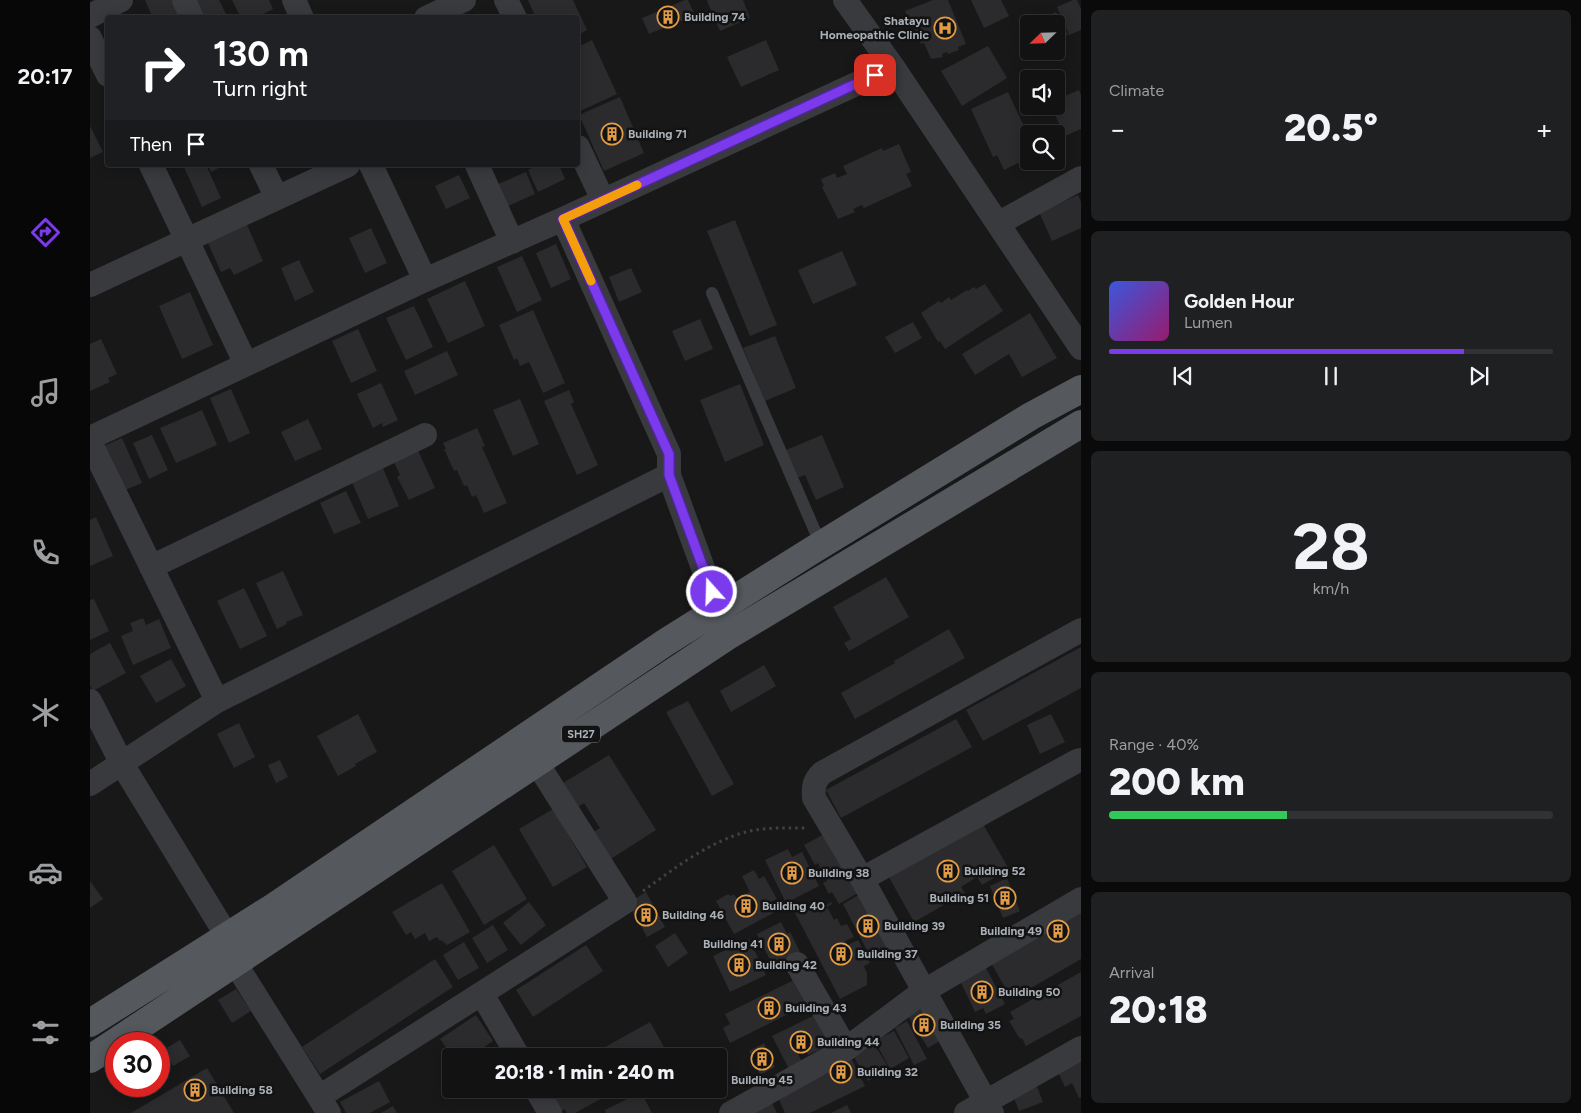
<!DOCTYPE html>
<meta charset="utf-8">
<style>
body{margin:0;font-family:Figtree,sans-serif;background:#1f2021;color:#f1f3f6;height:100vh;display:flex;flex-direction:column;font-size:19px;white-space:nowrap}
*{box-sizing:border-box;margin:0}
p{font-size:16px;color:#9c9ea0}
.icon{flex:none;width:28px;height:28px;fill:none;stroke:currentColor;stroke-width:2;stroke-linecap:round;stroke-linejoin:round}
.map{position:relative;flex:1;overflow:hidden}
.panel{display:flex;flex-direction:column;gap:10px;padding:10px;background:#0a0a0a;width:500px}
.panel>*{flex:none}
.banner{position:absolute;left:15px;top:15px;width:475px;height:152px;border-radius:5px;box-shadow:0 2px 12px #0003,0 0 0 1px #313233;background:#202124;color:#fff;overflow:hidden}
.needle{width:32px;rotate:247deg}
.fabs{position:absolute;left:930px;top:15px;display:grid;gap:10px}
.fabs a{display:grid;place-items:center;width:45px;height:45px;border-radius:5px;background:#121213;box-shadow:0 2px 12px #0003,0 0 0 1px #313233;font-size:25px}
.speed{position:absolute;left:15px;top:1032px;display:flex;gap:10px;font-size:25px;font-weight:700;text-align:center}
.speed>*{display:grid;place-content:center;width:65px;height:65px;border-radius:50%;background:#121213;box-shadow:0 2px 12px #0003,0 0 0 1px #313233;line-height:1}
.speed .limit{border:8px solid #d22;background:#fff;color:#111}
.pin{position:absolute;display:grid;place-items:center;width:42px;height:42px;color:#fff;margin:-21px;border-radius:10px;box-shadow:0 2px 8px #0006}
.me{position:absolute;width:55px;margin:-28px;rotate:340deg;stroke-linejoin:round;filter:drop-shadow(0 0 4px #0008)}
.turn{display:flex;align-items:center;gap:18px;height:105px;padding:0 25px;font-size:22px}
.turn .icon{width:65px;height:65px;stroke-width:2.5}
.turn b{display:block;font-size:35px;line-height:42px}
.then{display:flex;align-items:center;height:48px;padding:0 25px;background:#0003;gap:10px;font-size:19px}
.big{font-size:38px;font-weight:800;line-height:1.1}
.panel .card{flex:1;display:flex;flex-direction:column;justify-content:center;gap:8px;min-width:0;padding:0 18px;border-radius:8px;background:#1f2021}
.panel .dial{align-items:center;gap:0}
.dial b{font-size:65px;line-height:1}
.song{display:flex;align-items:center;gap:15px}
.cover{width:60px;height:60px;border-radius:8px;background:linear-gradient(135deg,hsl(230 70% 55%),hsl(320 70% 35%))}
.played{height:5px;border-radius:2px;background:linear-gradient(90deg,#7c3aed 80%,#313233 80%)}
.keys{display:flex;justify-content:space-around;direction:ltr}
.heat{display:flex;justify-content:space-between;align-items:center;font-size:28px;direction:ltr}
.charge{height:8px;border-radius:4px;background:linear-gradient(90deg,#34c759 40%,#313233 0)}
.trip{position:absolute;left:352px;top:1048px;width:285px;height:50px;border-radius:5px;background:#121213;box-shadow:0 2px 12px #0003,0 0 0 1px #313233;font-weight:800;line-height:50px;text-align:center}
main{display:flex;flex:1;min-height:0}
.tab-bar{display:flex;flex-direction:column;width:90px;justify-content:space-around;align-items:center;background:#070708;color:#9c9ea0}
.tab-bar .icon{width:35px;height:35px}
.tab-bar .selected{color:#7c3aed}
.tab-bar b{font-size:22px;color:#f1f3f6}
.map>svg:first-child{display:block}
</style>
<main>
<nav class="tab-bar">
<b>20:17</b>
<svg class="icon selected" aria-label="directions" viewBox="0 0 24 24"><path d="M12 3l9 9-9 9-9-9zM9 14v-3h6M13 9l2 2-2 2"/></svg>
<svg class="icon" aria-label="music" viewBox="0 0 24 24"><path d="M9 18V5l10-2v13"/><circle cx="6" cy="18" r="3"/><circle cx="16" cy="16" r="3"/></svg>
<svg class="icon" aria-label="phone" viewBox="0 0 24 24"><path d="M5 4h4l2 5-3 2q2 4 5 5l2-3 5 2v4C11 20 4 13 5 4z"/></svg>
<svg class="icon" aria-label="climate" viewBox="0 0 24 24"><path d="M12 3v18M4 7l16 10M4 17L20 7"/></svg>
<svg class="icon" aria-label="car" viewBox="0 0 24 24"><path d="M5 17H2v-5l4-1 3-4h7l3 4 3 1v5h-3M9 17h6M6 11h13"/><circle cx="7" cy="17" r="2"/><circle cx="17" cy="17" r="2"/></svg>
<svg class="icon" aria-label="filters" viewBox="0 0 24 24"><path d="M4 7h16M4 17h16"/><circle cx="9" cy="7" r="2"/><circle cx="15" cy="17" r="2"/></svg>
</nav>
<div class="map">
<svg width="991" height="1113" viewBox="0 0 991 1113">
<rect width="100%" height="100%" fill="#181819"/>
<path fill="#2b2b2d" d="M55 0H88L96 18H63Z
M103 0H129L138 18H112Z
M142 0H179L183 9 165 18H151Z
M438 0H483L497 30 488 35V18H446Z
M595 0H598L605 15 559 34 552 18Z
M618 0H653L660 18 630 31 617 1Z
M843 0H858L876 44 868 47 869 50 858 54 857 52 852 54 853 57 841 59 834 43 831 44 821 20H819L815 11Z
M881 0H911L919 16 894 28Z
M983 0H987L991 9V30L979 35 967 7Z
M966 12 978 35 966 41V24H948L947 21Z
M502 40 527 94 488 112V47Z
M676 40 689 70 651 87 637 57Z
M898 46 917 78 872 106 851 71Z
M971 87 975 96 989 90 991 95V129L975 136 961 106H966V90Z
M918 92 939 137V152L930 156 932 161 914 170 907 155 903 157 881 109Z
M530 97 554 153 514 171 489 115Z
M0 126 13 152 0 158Z
M809 144 821 172 816 174 822 186 774 208 772 205 763 209 765 212 748 219 732 187 734 186 731 179 745 173 747 178 757 174 753 166 792 148 793 151Z
M93 165H116L131 198 112 207Z
M118 165H135L121 172Z
M448 165H469L475 179 448 192 438 170Z
M436 172 445 194 416 207 406 185Z
M369 175 380 198 356 209 345 186Z
M988 195 991 202V228L962 241 949 212Z
M645 220 687 325 660 336 617 231Z
M157 225 173 261 144 275 140 268 131 272 118 243Z
M281 228 297 263 275 273 259 238Z
M466 244 481 279 461 288 446 253Z
M752 251 767 285 723 304 708 270Z
M432 256 452 300 427 312 407 267Z
M209 260 224 292 205 301 191 268Z
M541 268 552 292 529 302 519 277Z
M375 281 395 326 358 343 337 299Z
M895 284 913 311 855 349 850 341 848 342 831 313 849 301 851 303 859 297 861 300 877 290 878 291 884 287 886 289Z
M100 292 123 345 92 359 69 306Z
M324 306 343 347 316 360 296 318Z
M443 310 475 383 453 393 439 362 430 366 427 358 424 360 409 325Z
M940 313 967 358 932 377 919 354 885 375 872 354Z
M610 319 623 349 595 361 582 331Z
M823 322 832 338 805 353 795 337Z
M268 329 287 371 261 383 242 341Z
M685 336 706 388 675 401 653 348Z
M11 339 27 374 18 378 20 382 0 391V344Z
M357 351 368 375 325 395 314 371Z
M291 383 308 420 293 427 292 423 283 428 267 394Z
M650 384 674 445 635 462 610 400Z
M141 389 160 433 139 443 120 398Z
M479 390 484 402 481 404 508 465 487 475 454 401Z
M430 399 449 444 423 456 403 410Z
M112 410 127 445 86 463 70 428Z
M218 419 232 449 205 461 191 432Z
M387 428 395 446 392 447 417 503 394 513 386 495 382 497 377 485 374 486 367 470 364 471 354 449H356L353 443Z
M62 435 78 470 59 479 43 443Z
M732 435 754 487 726 500 715 475 707 478 696 450Z
M32 438 52 483 30 492 11 447Z
M327 448 345 488 319 500 307 477 310 475 303 460Z
M292 466 309 506 278 519 261 480Z
M256 491 271 523 244 534 230 503Z
M6 517 23 556 0 566V520Z
M193 571 213 615 196 622 197 624 187 629 166 583Z
M796 577 819 617 759 651 754 643 761 639 743 607Z
M154 588 177 636 150 649 127 601Z
M4 599 19 631 0 640V600Z
M53 618 56 625 69 619 81 648 43 665 31 636 43 631 40 623Z
M859 629 875 658 765 719 751 693 805 663 804 661Z
M20 643 36 673 3 691 0 685V654Z
M991 647V688L893 741 876 710Z
M81 659 96 686 66 703 50 676Z
M674 665 686 686 641 712 630 691Z
M598 701 644 784 622 796 576 712Z
M268 714 287 752 265 764 266 766 248 776 227 736Z
M961 714 975 742 950 754 937 725Z
M866 719 882 747 751 818 736 790Z
M149 723 165 757 144 768 127 734Z
M519 755 566 830 516 862 499 835 510 828 494 803 483 810 468 786Z
M190 760 198 777 186 783 178 765Z
M463 809 497 867 463 887 429 829Z
M890 819 919 869 892 885 887 877 871 887 875 893 824 922 796 872Z
M740 831 773 890 749 904 742 892 739 894 733 883 737 881 728 863 725 865 714 845Z
M404 845 437 899 394 925 362 871Z
M698 849 702 857 712 852 729 886 696 903 675 860Z
M664 870 669 879 674 876 687 899 682 901 687 911 644 934 626 901 638 894 641 896 644 894 647 899 660 892 652 876Z
M917 878 930 911 913 918 900 886Z
M0 881 13 899 0 908Z
M352 883 380 932 357 945 351 940 350 941 347 937 339 941 335 933 325 939 321 932 316 935 302 912Z
M556 892 575 927 557 937 538 903Z
M774 892 804 949 782 960 753 904Z
M732 899 736 905 741 902 742 904 737 907 744 920 747 918 751 926 757 924 764 937 755 941 758 945 768 940 780 963 774 966 777 973V985L750 999 705 913Z
M439 902 456 925 431 945 413 923Z
M991 904V959L922 999 898 958Z
M691 922 697 934 700 932 711 954 684 968 667 934Z
M403 925 418 950 397 963 382 938Z
M585 933 598 953 578 967 565 946Z
M659 939 676 975 640 992 623 956Z
M374 942 389 968 368 980 353 955Z
M496 945 513 971 443 1017 426 990Z
M345 959 363 987 230 1074 212 1047Z
M895 966 915 1004 896 1014 893 1008 885 1012 869 979Z
M991 972V1016L936 1046 932 1038 930 1039 919 1021 924 1019 920 1012Z
M712 976 724 1001 640 1043 633 1028 640 1024 635 1014Z
M146 989 161 1011 142 1023 128 1000Z
M830 1002 853 1039 838 1048 815 1011Z
M731 1012 736 1039 739 1045 718 1055 716 1050 708 1054 714 1066 701 1073 682 1036Z
M386 1015 403 1041 381 1056H362L350 1039Z
M817 1021 837 1059 824 1065 805 1028Z
M560 1022 579 1056H499Z
M804 1031 819 1058 800 1069 785 1041Z
M90 1040 100 1056 83 1066 73 1050Z
M674 1043 685 1067 670 1075 659 1051Z
M784 1044 799 1068 778 1081 764 1057Z
M761 1058 775 1086 720 1113H695L687 1095Z
M991 1058V1097L989 1098 982 1083 975 1087 967 1070Z
M117 1068 144 1113H41Z
M289 1081 300 1102 280 1113H256L250 1102Z
M946 1084 953 1102 929 1111 922 1093Z
M463 1089H529L485 1113H477L475 1109 471 1111 462 1096 466 1094Z
M551 1092 562 1113H516L515 1110Z
M682 1103 687 1113H661Z
M757 1105 761 1113H741Z
M303 1106 307 1113H291Z"/>
<g fill="none" stroke-linecap="round" stroke-linejoin="round">
<path stroke="#3f4145" stroke-width="3" stroke-dasharray="2.5 4" stroke-linecap="butt" d="M553 891C585 868 621 840 660 831 679 827 698 828 718 828"/>
<path stroke="#393a3e" stroke-width="12" d="M622 293 731 545"/>
<path stroke="#393a3e" stroke-width="24" d="M94 0 102 18
M204 0 212 18
M416 0 425 18
M755 0 803 67 991 348
M0 16 31 0
M336 18 374 0
M0 38 18 75
M488 147 513 200
M61 165 156 364
M171 165 187 198
M281 165 335 280
M387 165 422 242
M473 219 579 454V475L628 609
M909 223 991 178
M0 285 258 165
M0 438 335 280 473 219 803 67
M0 442 127 701
M61 567 335 435
M0 701 32 764 137 936
M0 784 127 701 579 475
M772 879 987 761 991 760
M145 963 239 1113
M707 964 756 1049
M392 994 428 1056
M446 1089 460 1113
M229 1097 535 902 447 763
M641 1113 756 1049 834 991 991 899
M876 1113 991 1048
M902 1113 772 879 724 798C723 787 724 781 732 773L991 630"/>
<path stroke="#55585d" stroke-width="28" d="M0 1023 182 908 576 642 721 551 941 416 991 389
M0 1059 636 637 991 424"/>
</g>
<g fill="none" stroke-linecap="round" stroke-linejoin="round">
<g stroke="#51269a" stroke-width="12">
<path id="route" d="M622 592 579 475V454L473 219 785 75"/>
</g>
<use href="#route" stroke="#7c3aed" stroke-width="9"/>
<path stroke="#f59e0b" stroke-width="9" d="M501 281 473 219 547 185"/>
</g>
<defs>
<g id="building-ring" transform="scale(1.125)"><circle r="9.5" fill="#131314" stroke="#e39c46" stroke-width="1.5"/><path d="M-4-6H4V6H1V3H-1V6H-4ZM-2.5-4.3h1.7v1.8h-1.7ZM.8-4.3h1.7v1.8H.8ZM-2.5-1h1.7V.8h-1.7ZM.8-1h1.7V.8H.8Z" fill="#e39c46"/></g>
<g id="hospital-ring" transform="scale(1.125)"><circle r="9.5" fill="#131314" stroke="#e39c46" stroke-width="1.5"/><path d="M-5-5h3v3.5h4V-5h3V5h-3V1.5h-4V5h-3Z" fill="#e39c46"/></g>
</defs>
<g fill-rule="evenodd">
<use href="#building-ring" x="578" y="17"/>
<use href="#hospital-ring" x="855" y="28"/>
<use href="#building-ring" x="522" y="134"/>
<use href="#building-ring" x="858" y="871"/>
<use href="#building-ring" x="702" y="873"/>
<use href="#building-ring" x="915" y="898"/>
<use href="#building-ring" x="656" y="906"/>
<use href="#building-ring" x="556" y="915"/>
<use href="#building-ring" x="778" y="926"/>
<use href="#building-ring" x="968" y="931"/>
<use href="#building-ring" x="689" y="944"/>
<use href="#building-ring" x="751" y="954"/>
<use href="#building-ring" x="649" y="965"/>
<use href="#building-ring" x="892" y="992"/>
<use href="#building-ring" x="679" y="1008"/>
<use href="#building-ring" x="834" y="1025"/>
<use href="#building-ring" x="711" y="1042"/>
<use href="#building-ring" x="672" y="1059"/>
<use href="#building-ring" x="751" y="1072"/>
<use href="#building-ring" x="105" y="1090"/>
</g>
<g text-anchor="middle" dominant-baseline="central" stroke-width="5" stroke-linejoin="round" paint-order="stroke">
<rect fill="#131314" stroke="#7d8287" stroke-width="1" x="472" y="725.5" width="38" height="17" rx="4"/>
<g font-size="11" font-weight="bold" fill="#abb1b8">
<text x="491" y="734">SH27</text>
</g>
<g font-size="12" font-weight="bold" fill="#abb1b8" stroke="#131314" text-anchor="start">
<text x="594" y="17">Building 74</text>
<text x="839" y="21" text-anchor="end">Shatayu<tspan x="839" dy="14">Homeopathic Clinic</tspan></text>
<text x="538" y="134">Building 71</text>
<text x="874" y="871">Building 52</text>
<text x="718" y="873">Building 38</text>
<text x="899" y="898" text-anchor="end">Building 51</text>
<text x="672" y="906">Building 40</text>
<text x="572" y="915">Building 46</text>
<text x="794" y="926">Building 39</text>
<text x="952" y="931" text-anchor="end">Building 49</text>
<text x="673" y="944" text-anchor="end">Building 41</text>
<text x="767" y="954">Building 37</text>
<text x="665" y="965">Building 42</text>
<text x="908" y="992">Building 50</text>
<text x="695" y="1008">Building 43</text>
<text x="850" y="1025">Building 35</text>
<text x="727" y="1042">Building 44</text>
<text x="767" y="1072">Building 32</text>
<text x="672" y="1080" text-anchor="middle">Building 45</text>
<text x="121" y="1090">Building 58</text>
</g>
</g>
</svg>
<div class="fabs">
<a><svg class="needle" viewBox="-14 -14 28 28"><path d="M0-13l5 13h-10z" fill="#e53935"/><path d="M0 13l5-13h-10z" fill="#9c9ea0"/></svg></a>
<a><svg class="icon" aria-label="sound" viewBox="0 0 24 24"><path d="M4 9h4l5-4v14l-5-4H4zM17 9q2 3 0 6"/></svg></a>
<a><svg class="icon" aria-label="search" viewBox="0 0 24 24"><circle cx="10" cy="10" r="6"/><path d="M15 15l6 6"/></svg></a>
</div>
<div class="speed"><div class="limit">30</div></div>
<div class="pin" style="left:785px;top:75px;background:#d93025"><svg class="icon" aria-label="arrive" viewBox="0 0 24 24"><path d="M6 21V4h12l-3 4 3 4H6"/></svg></div>
<svg class="me" style="left:622px;top:592px" viewBox="-20 -20 40 40"><circle r="17" fill="#7c3aed" stroke="#fff" stroke-width="3"/><path d="M0-11L8 9 0 5-8 9z" fill="#fff"/></svg>
<div class="trip">20:18 · 1 min · 240 m</div>
<div class="banner">
<div class="turn"><svg class="icon" aria-label="right" viewBox="0 0 24 24"><path d="M7 20v-9h11M14 6l5 5-5 5"/></svg><div><b>130 m</b>Turn right</div></div>
<div class="then">Then<svg class="icon" aria-label="arrive" viewBox="0 0 24 24"><path d="M6 21V4h12l-3 4 3 4H6"/></svg></div>
</div>
</div>
<section class="panel">
<div class="card"><p>Climate</p>
<div class="heat"><a>−</a><b class="big">20.5°</b><a>+</a></div>
</div>
<div class="card">
<div class="song"><i class="cover"></i><div><b>Golden Hour</b><p>Lumen</p></div></div>
<div class="played"></div>
<div class="keys"><svg class="icon" aria-label="previous" viewBox="0 0 24 24"><path d="M18 5L8 12l10 7zM5 5v14"/></svg><svg class="icon" aria-label="pause" viewBox="0 0 24 24"><path d="M8 5v14M16 5v14"/></svg><svg class="icon" aria-label="next" viewBox="0 0 24 24"><path d="M6 5l10 7-10 7zM19 5v14"/></svg></div>
</div>
<div class="card dial"><b>28</b><p>km/h</p></div>
<div class="card"><p>Range · 40%</p><b class="big">200 km</b><div class="charge"></div></div>
<div class="card"><p>Arrival</p><b class="big">20:18</b></div>
</section>
</main>
